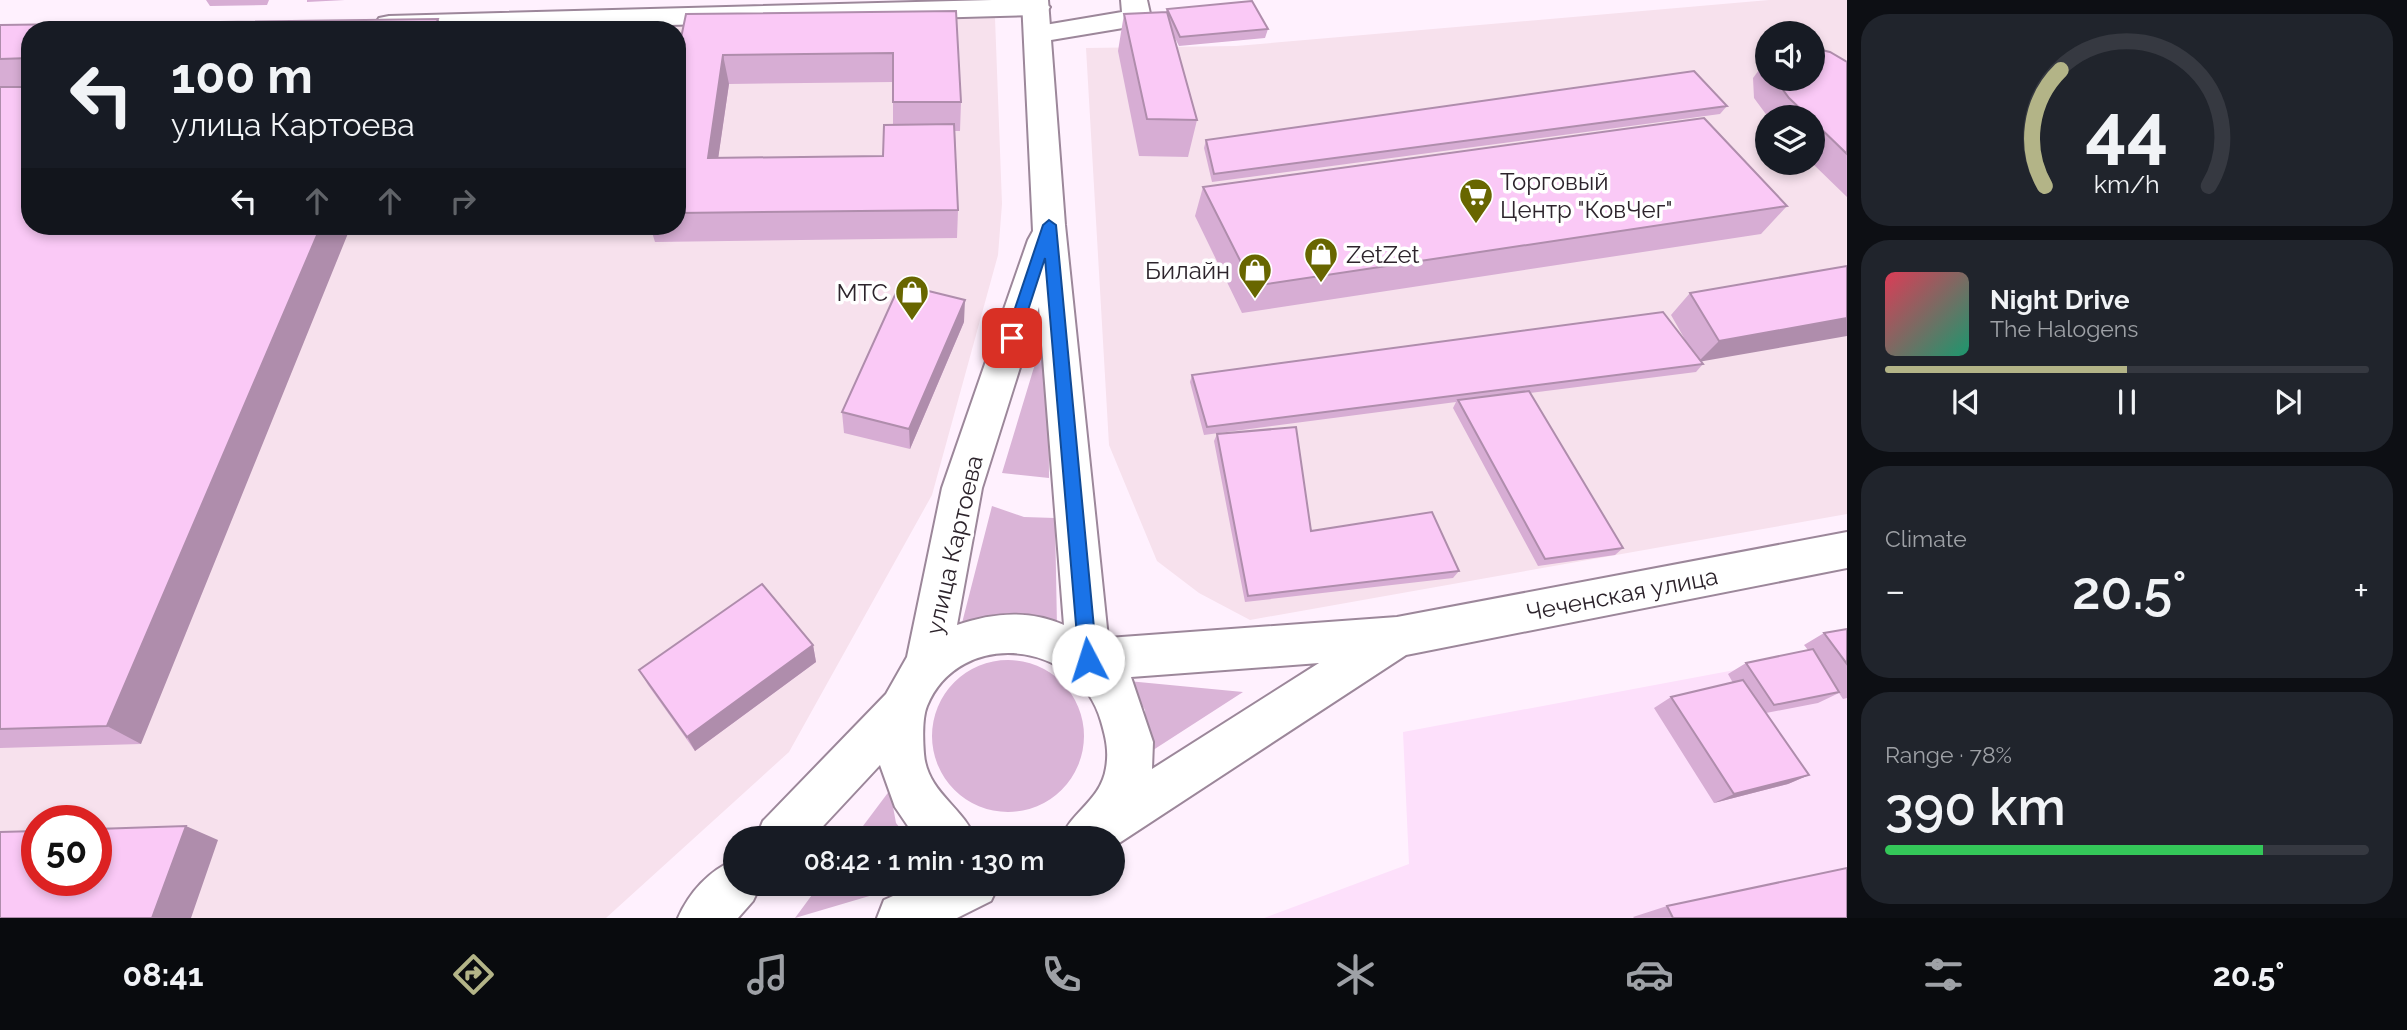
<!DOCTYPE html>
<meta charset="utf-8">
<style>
body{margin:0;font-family:Raleway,sans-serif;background:#20242c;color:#f1f3f6;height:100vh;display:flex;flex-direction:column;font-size:26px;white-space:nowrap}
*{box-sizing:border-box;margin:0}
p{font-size:23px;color:#9ea1a6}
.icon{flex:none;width:38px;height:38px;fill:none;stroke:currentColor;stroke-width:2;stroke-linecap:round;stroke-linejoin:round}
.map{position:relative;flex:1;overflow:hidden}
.sheet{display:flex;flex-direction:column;gap:14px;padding:14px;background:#0d0f14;width:560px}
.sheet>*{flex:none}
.hud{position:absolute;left:21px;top:21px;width:665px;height:214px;border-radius:28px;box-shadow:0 4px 10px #0003;background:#171b24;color:#f1f3f6;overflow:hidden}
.controls{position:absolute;left:1755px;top:21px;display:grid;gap:14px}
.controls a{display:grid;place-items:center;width:70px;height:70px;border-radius:50%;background:#171b24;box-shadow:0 4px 10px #0003;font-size:35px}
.speed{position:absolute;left:21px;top:805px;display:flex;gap:14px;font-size:35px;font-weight:700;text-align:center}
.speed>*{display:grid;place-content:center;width:91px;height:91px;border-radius:50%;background:#171b24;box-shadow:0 4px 10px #0003;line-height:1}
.speed .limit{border:10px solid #d22;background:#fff;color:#111}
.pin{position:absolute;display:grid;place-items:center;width:60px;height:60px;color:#fff;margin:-30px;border-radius:14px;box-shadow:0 4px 10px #0006}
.me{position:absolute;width:77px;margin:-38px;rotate:355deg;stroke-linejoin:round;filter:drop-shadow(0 0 5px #0008)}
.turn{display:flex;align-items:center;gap:24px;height:147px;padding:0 35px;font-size:32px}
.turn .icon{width:91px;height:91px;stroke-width:2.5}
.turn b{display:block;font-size:49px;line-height:60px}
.lanes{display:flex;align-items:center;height:66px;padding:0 35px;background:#0003;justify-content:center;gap:35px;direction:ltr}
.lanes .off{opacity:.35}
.big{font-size:52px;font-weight:600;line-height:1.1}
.sheet .widget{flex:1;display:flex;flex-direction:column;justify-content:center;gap:10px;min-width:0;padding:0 24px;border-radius:28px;background:#20242c}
.sheet .dial{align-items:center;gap:0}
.dial svg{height:182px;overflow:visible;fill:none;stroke:#363941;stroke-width:7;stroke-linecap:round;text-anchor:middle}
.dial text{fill:#f1f3f6;stroke:none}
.song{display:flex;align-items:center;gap:21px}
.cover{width:84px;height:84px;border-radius:10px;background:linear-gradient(135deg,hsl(350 70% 55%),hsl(160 70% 35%))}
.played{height:7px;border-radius:4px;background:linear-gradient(90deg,#b3b487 50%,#363941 50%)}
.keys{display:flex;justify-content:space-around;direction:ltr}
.heat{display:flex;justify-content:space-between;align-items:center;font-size:38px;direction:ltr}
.charge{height:10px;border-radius:5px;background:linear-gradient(90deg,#34c759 78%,#363941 0)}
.trip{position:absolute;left:723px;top:826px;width:402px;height:70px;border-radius:35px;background:#171b24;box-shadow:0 4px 10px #0003;font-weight:600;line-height:70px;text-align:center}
.tabs{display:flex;height:112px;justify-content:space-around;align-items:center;background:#090b0e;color:#9ea1a6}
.tabs .icon{width:49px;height:49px}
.tabs .current{color:#b3b487}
.tabs b{font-size:32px;color:#f1f3f6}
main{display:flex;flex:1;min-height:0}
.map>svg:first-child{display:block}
</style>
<main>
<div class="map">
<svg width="1847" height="918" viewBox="0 0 1847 918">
<rect width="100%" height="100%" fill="#fff1fe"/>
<path fill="#f7e1ed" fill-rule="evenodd" d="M1769 0H1847V514L1250 620 1199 593 1157 561 1109 445 1086 48 1236 46ZM1768 33H1813V79H1768ZM1768 117H1813V163H1768Z
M995 18 1002 204 998 255 932 495 789 752 606 918H0V42L30 226H677V30H491ZM37 821H96V880H37Z"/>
<path fill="#fde0fb" d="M1847 649V918H1264L1409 864 1403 732Z"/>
<path fill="#dab4d7" d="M1048 321 1049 478 1002 473Z
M992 506 1024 517 1055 518 1057 627C1014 610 1006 610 962 623Z
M932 736a76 76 0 1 1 152 0a76 76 0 1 1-152 0Z
M1128 681 1243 692 1147 754 1145 710Z
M890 790 896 823 908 838H854Z
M820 884H910L795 918Z"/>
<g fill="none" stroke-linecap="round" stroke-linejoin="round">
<g stroke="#9c879a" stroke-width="4">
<path id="minor" d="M992 0H1041L1050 7 1046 13 1036 15 484 30H379L375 24 379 18 389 16Z
M1121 0H1147L1151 18 1147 24 1039 42 1029 40 1025 34 1029 28 1039 26 1122 12Z"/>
</g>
<g stroke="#9c879a" stroke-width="4">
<path id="major" d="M1022 0H1048L1065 225 1108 638 1397 617 1847 532V568L1406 655 1113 847V838H1061C1072 811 1101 800 1106 768 1109 751 1106 738 1101 721 1078 639 959 628 927 706 922 718 923 741 924 754 927 792 963 807 975 838H916L895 807 880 765 812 838H756L763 821 886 694 907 657 942 488 1028 240 1033 231ZM1039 307 1064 625C1028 609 992 613 957 625L982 488ZM1319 663 1152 769 1153 742 1131 677Z
M735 860V884H761L753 901 738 918H678C689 893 709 870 735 860Z
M920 884H999L991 901 957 918H877L884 900Z"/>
</g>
<use href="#minor" fill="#fff" fill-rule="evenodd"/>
<use href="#major" fill="#fff" fill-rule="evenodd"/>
</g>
<path fill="#d7add4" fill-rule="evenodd" d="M206 0H269L267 5 210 6Z
M307 0H345L307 2Z
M1167 9 1268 29 1265 38 1179 46 1173 34 1197 120 1188 157 1139 156 1118 51 1124 14 1166 12Z
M956 11 961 102 960 131H955L958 210 957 238 655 242 650 226H677V57ZM893 82V125L883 156 718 158 729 84Z
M0 25 30 30V226L141 744 0 748Z
M1768 58V79H1813L1847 62V197L1812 163 1813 117H1768L1754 98 1753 78Z
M1727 106 1720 114 1212 182 1204 148 1206 140Z
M1203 187 1787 206 1761 234 1242 313 1195 216Z
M1847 266 1701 362 1703 364 1696 372 1530 393 1623 548 1615 555 1538 566 1453 408 1456 402 1204 435 1190 382 1192 375 1687 343 1671 315 1690 293Z
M964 322 910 449 844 433 842 412Z
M1217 434 1311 531 1459 571 1453 578 1245 602 1214 441Z
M1847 629V698L1843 699 1839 693 1818 703 1766 713 1809 775 1788 784 1714 803 1654 708 1671 697 1733 683 1728 674 1746 663 1808 650 1804 645 1824 633Z
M813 645 816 662 695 751 648 685 639 670Z
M1667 906 1847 918H1634L1633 917Z"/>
<path fill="#af8dac" d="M438 19 443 30H434Z
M723 55 729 84 714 187 708 158Z
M321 226H351L141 744 107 726Z
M965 300 964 322 910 449 909 429Z
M1847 318V336L1698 362 1719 341Z
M813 645 816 662 695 751 687 737Z
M1809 775 1788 784 1714 803 1734 794Z
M186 826 218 840 191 918H152Z"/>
<path fill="#fac9f6" stroke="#af8dac" stroke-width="2" d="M1252 1 1268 29 1180 37 1167 9Z
M956 11 961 102H893V53L723 55 708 158 883 156 884 125 954 124 958 210 677 213V57L686 14Z
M1167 12 1197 120 1147 119 1124 14Z
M438 19 434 30H30V58L0 59V25Z
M1813 48 1830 52 1847 62V154L1813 121V117H1809L1789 98 1775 79H1813Z
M1694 71 1727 106 1214 174 1206 140Z
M0 87H30V226H321L107 726 0 729Z
M1704 118 1787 206 1253 286 1203 187Z
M1847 266V318L1719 341 1690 293Z
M900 284 965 300 909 429 842 412Z
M1663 312 1703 364 1207 427 1192 375Z
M1529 391 1623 548 1545 559 1458 400Z
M1296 427 1311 531 1432 512 1459 571 1248 596 1217 434Z
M762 584 813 645 687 737 639 670Z
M1847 629V664L1824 633Z
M1813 649 1839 692 1774 705 1746 663Z
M1743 680 1809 775 1734 794 1671 697Z
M186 826 152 918H0V832L37 831V880H96V829Z
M1847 868V918H1673L1667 906Z"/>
<path fill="#1a73e8" stroke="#114b97" stroke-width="2" d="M1049 220 1056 225 1097 660 1095 666 1088 668 1082 666 1079 660 1045 258 1019 338 1012 344 1005 338 1043 225Z"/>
<defs>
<g id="supermarket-pin" transform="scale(1.75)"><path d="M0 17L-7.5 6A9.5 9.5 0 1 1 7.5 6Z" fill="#686600" stroke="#fff"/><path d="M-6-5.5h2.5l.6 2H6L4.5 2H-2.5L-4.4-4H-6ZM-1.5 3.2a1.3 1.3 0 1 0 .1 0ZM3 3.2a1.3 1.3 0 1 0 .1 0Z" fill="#fff"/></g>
<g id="shop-pin" transform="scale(1.75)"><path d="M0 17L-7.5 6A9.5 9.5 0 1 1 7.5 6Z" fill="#686600" stroke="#fff"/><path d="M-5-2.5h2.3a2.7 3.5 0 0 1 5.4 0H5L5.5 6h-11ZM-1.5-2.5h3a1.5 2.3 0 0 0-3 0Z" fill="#fff"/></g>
</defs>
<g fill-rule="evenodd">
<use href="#supermarket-pin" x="1476" y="195"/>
<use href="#shop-pin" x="1321" y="254"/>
<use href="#shop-pin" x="1255" y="270"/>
<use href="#shop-pin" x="912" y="292"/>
</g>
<g text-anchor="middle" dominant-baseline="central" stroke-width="7" stroke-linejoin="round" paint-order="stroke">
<g font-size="24" fill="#2d242c" stroke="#fff" text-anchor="start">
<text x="1500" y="181">Торговый<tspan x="1500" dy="28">Центр "КовЧег"</tspan></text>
<text x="1346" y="254">ZetZet</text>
<text x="1230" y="270" text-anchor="end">Билайн</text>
<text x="888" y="292" text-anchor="end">МТС</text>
</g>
<g font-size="24" fill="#2d242c" stroke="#fff">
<text transform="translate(954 545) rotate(-77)">улица Картоева</text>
<text transform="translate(1622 594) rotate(-11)">Чеченская улица</text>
</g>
</g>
</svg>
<div class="controls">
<a><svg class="icon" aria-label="sound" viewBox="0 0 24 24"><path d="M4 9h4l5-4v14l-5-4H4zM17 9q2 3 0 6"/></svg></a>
<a><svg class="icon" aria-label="layers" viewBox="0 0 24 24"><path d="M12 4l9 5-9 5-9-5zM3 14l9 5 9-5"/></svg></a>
</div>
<div class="speed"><div class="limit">50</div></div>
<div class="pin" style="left:1012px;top:338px;background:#d93025"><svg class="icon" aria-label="arrive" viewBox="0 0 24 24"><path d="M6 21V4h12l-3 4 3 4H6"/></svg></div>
<svg class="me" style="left:1088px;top:660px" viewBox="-20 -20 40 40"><circle r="19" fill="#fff"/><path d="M0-13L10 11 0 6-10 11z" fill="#1a73e8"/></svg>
<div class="trip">08:42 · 1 min · 130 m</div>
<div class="hud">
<div class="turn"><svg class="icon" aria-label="left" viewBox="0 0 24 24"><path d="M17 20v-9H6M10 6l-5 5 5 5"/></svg><div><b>100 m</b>улица Картоева</div></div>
<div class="lanes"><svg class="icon" aria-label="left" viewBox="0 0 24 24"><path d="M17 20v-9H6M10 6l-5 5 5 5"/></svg><svg class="icon off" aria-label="ahead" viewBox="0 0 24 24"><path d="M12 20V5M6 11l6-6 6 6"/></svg><svg class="icon off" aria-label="ahead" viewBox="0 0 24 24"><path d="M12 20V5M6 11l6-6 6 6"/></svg><svg class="icon off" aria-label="right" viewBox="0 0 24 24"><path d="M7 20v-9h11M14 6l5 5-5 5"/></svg></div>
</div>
</div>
<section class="sheet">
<div class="widget dial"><svg viewBox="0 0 100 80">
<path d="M14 69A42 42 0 1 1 86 69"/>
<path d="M14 69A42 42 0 0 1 21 18" stroke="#b3b487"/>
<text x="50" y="56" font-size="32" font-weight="700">44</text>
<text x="50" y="72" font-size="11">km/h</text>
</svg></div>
<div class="widget">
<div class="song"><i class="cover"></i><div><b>Night Drive</b><p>The Halogens</p></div></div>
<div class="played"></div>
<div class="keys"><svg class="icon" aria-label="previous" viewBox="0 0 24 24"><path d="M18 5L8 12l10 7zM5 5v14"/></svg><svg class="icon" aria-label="pause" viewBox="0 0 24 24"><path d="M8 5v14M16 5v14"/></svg><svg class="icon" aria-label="next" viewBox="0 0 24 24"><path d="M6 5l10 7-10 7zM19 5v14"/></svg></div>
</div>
<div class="widget"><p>Climate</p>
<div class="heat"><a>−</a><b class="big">20.5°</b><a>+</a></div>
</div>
<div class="widget"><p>Range · 78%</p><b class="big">390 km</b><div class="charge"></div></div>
</section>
</main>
<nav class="tabs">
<b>08:41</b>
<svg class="icon current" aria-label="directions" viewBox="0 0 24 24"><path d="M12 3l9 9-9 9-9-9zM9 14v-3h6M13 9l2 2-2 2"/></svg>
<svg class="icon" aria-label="music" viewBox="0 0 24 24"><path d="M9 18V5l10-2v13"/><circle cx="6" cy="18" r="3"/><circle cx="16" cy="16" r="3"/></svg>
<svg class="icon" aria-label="phone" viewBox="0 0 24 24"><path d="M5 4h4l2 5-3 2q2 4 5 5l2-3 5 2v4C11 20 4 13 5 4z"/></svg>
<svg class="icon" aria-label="climate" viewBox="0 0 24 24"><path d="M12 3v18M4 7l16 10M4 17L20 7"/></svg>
<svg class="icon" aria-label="car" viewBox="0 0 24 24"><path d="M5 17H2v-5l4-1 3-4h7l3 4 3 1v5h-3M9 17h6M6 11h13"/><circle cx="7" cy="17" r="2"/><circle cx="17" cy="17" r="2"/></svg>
<svg class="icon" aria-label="filters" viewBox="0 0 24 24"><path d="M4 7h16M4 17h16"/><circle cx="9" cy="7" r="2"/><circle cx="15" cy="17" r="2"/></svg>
<b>20.5°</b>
</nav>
